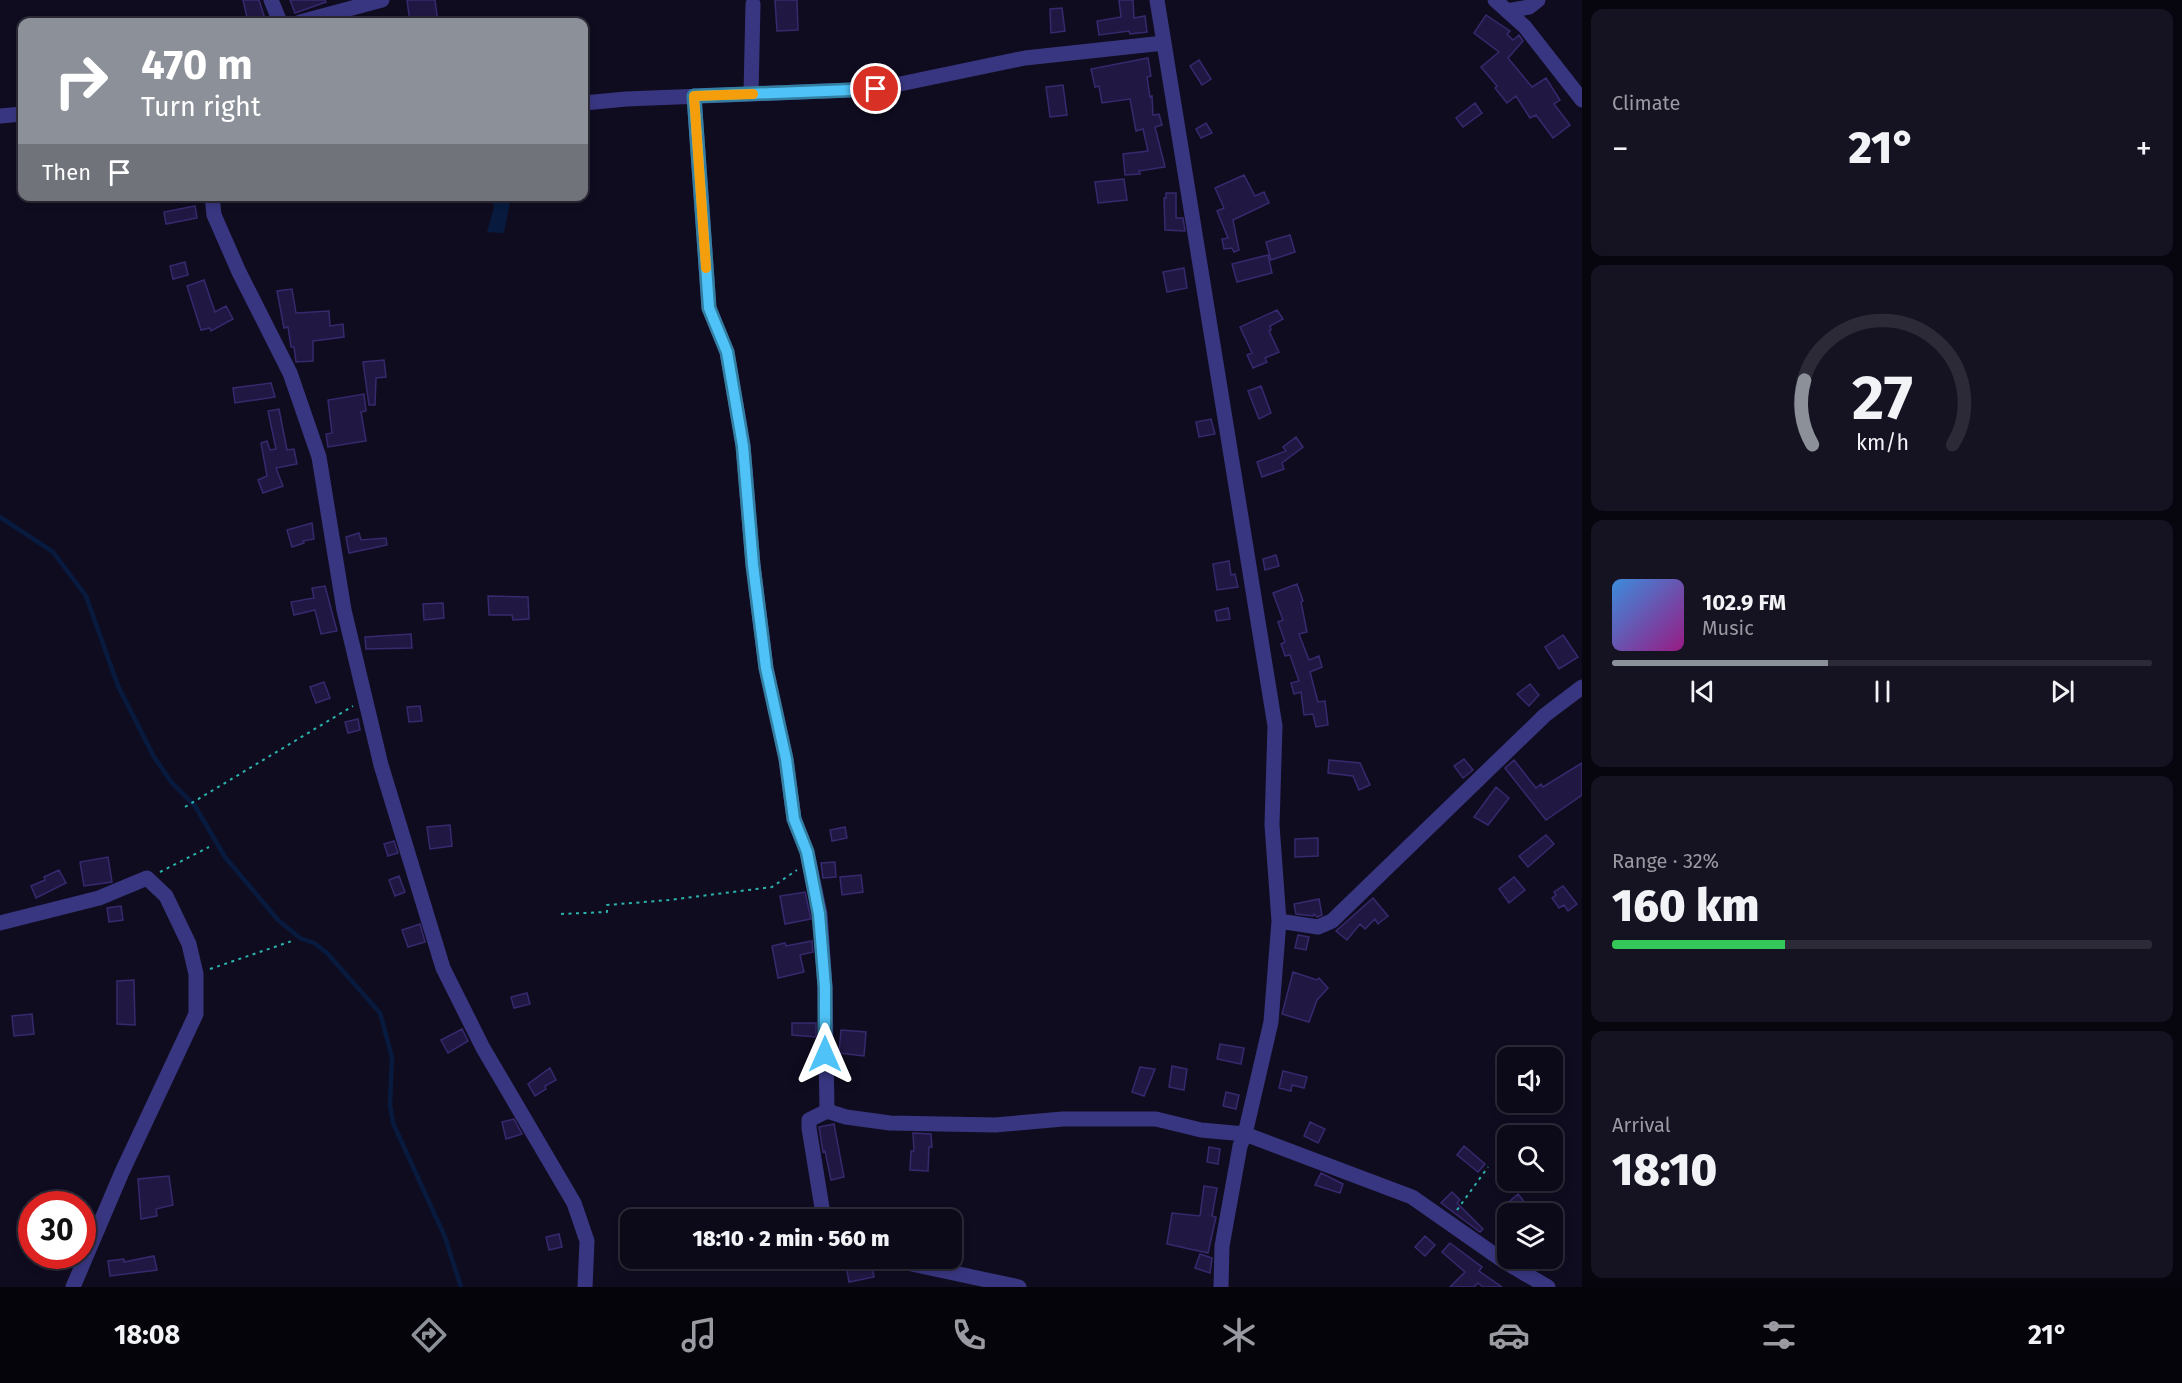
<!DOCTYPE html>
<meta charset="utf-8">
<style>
body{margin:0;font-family:"Fira Sans",sans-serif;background:#151221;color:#f1f3f6;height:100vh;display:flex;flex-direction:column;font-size:22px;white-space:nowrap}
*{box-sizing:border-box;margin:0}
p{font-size:20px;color:#9a9aa2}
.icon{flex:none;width:33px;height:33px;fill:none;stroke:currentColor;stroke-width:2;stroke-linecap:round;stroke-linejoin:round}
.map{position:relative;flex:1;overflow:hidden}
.details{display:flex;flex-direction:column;gap:9px;padding:9px;background:#07050d;width:600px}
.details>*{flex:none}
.hud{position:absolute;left:18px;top:18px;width:570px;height:183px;border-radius:12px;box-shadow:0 3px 9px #0003,0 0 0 2px #2c2a37;background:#8c9099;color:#fff;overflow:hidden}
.buttons{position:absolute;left:1497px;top:1047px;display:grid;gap:12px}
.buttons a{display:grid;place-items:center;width:66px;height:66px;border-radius:12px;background:#0c0918;box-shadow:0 3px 9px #0003,0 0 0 2px #2c2a37;font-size:30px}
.speed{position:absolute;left:18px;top:1191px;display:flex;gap:12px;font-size:30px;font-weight:700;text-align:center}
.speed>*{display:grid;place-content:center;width:78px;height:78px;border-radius:50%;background:#0c0918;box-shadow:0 3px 9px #0003,0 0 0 2px #2c2a37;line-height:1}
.speed .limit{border:9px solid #d22;background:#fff;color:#111}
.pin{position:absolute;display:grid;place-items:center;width:51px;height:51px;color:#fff;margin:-26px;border:3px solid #fff;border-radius:50%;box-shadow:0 2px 6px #0007}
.me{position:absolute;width:66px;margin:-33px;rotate:0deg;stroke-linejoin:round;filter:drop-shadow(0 0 4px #0008)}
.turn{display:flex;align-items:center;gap:21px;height:126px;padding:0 24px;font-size:27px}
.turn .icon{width:78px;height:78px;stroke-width:2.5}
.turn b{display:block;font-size:42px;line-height:51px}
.then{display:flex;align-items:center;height:57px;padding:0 24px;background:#0003;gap:12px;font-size:22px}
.big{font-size:45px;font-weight:800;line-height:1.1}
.details .tile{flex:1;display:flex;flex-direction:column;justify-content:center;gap:9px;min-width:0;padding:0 21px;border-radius:12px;background:#151221}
.details .dial{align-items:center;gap:0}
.dial svg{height:156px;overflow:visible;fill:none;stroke:#2c2a37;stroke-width:7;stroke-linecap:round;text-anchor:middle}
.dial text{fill:#f1f3f6;stroke:none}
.song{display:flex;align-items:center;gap:18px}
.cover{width:72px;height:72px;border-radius:9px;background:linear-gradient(135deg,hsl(210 70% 55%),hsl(310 70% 35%))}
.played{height:6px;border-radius:3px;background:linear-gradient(90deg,#8c9099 40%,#2c2a37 40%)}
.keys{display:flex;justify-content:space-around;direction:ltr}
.heat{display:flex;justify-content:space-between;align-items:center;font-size:33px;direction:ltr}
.charge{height:9px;border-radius:4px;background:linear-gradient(90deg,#34c759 32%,#2c2a37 0)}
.trip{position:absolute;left:620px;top:1209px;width:342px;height:60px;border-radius:12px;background:#0c0918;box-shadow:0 3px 9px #0003,0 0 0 2px #2c2a37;font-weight:800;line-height:60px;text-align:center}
.dock{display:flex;height:96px;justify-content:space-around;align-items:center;background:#05040a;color:#9a9aa2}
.dock .icon{width:42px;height:42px}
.dock .active{color:#8c9099}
.dock b{font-size:27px;color:#f1f3f6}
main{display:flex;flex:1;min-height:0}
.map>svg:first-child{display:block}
</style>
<main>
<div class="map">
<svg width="1582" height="1287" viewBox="0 0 1582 1287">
<rect width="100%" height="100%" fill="#100c20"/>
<path fill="#081b3e" d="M491 197H511L504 233 487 232 494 207Z"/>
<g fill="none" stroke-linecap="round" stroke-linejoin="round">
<path stroke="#081b3e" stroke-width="4.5" d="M0 517 53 552 86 596 118 686 154 757 172 783 195 806 225 857 278 920 300 938 314 943 327 953 380 1013 392 1057 390 1105 393 1123 445 1237 461 1287"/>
</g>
<path fill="#201842" stroke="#37296e" stroke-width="1.5" d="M243 0H259L266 22H248Z
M290 0H325L326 2 295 13Z
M407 0H435L438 22H410Z
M775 0H797L798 30 777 31Z
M1119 0H1133L1134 18 1145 16 1147 32 1130 34 1129 31 1099 35 1097 21 1121 17Z
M1062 8 1065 31 1051 33 1050 9Z
M1486 15 1510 31 1507 34 1513 40 1519 35 1523 41 1508 58 1532 87 1546 78 1560 100 1554 104 1570 125 1553 138 1536 115 1530 118 1516 96 1507 103 1495 88 1497 86 1481 67 1499 52 1474 33Z
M1148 58 1151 76 1147 77 1150 97 1152 96 1153 115 1159 114 1162 125 1155 127 1165 167 1139 171 1140 174 1125 175 1123 154 1148 151 1143 129 1136 131 1130 99 1102 103 1099 86 1095 87 1091 69Z
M1199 60 1211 79 1202 85 1190 66Z
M1063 85 1067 115 1050 117 1046 87Z
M1475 103 1482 113 1463 127 1456 118Z
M1206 123 1212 133 1201 138 1196 129Z
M1244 175 1255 196 1264 192 1269 203 1233 220 1239 250 1234 252 1232 248 1224 249 1222 239 1228 238 1217 211 1224 208 1215 188Z
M1124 179 1127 200 1098 203 1095 182Z
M1166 193H1176V218H1183L1185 231 1165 230 1164 198H1166Z
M195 206 197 218 166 224 164 212Z
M1290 235 1295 252 1271 260 1266 242Z
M1268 255 1272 273 1237 282 1232 264Z
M185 262 188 275 173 279 170 266Z
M1184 268 1187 288 1167 292 1163 272Z
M204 280 215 312 226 306 233 319 211 331 210 328 201 330 187 286Z
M292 289 296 313 329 311 330 326 343 324 344 337 313 341V361L296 362 294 347H291L288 327 284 328 277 291Z
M1277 310 1283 319 1270 326 1271 330 1269 331 1279 352 1265 358 1267 362 1253 368 1247 355 1252 353 1240 327Z
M384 360 386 377 376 378 375 405H369L363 362Z
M271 383 275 397 235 403 233 388Z
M1261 386 1271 413 1259 419 1248 391Z
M364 394 366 411 361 412 366 441 328 447 326 434 332 433 328 400Z
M279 409 287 450 294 449 297 464 276 468 283 486 263 493 258 480 267 476 261 443 267 441 270 450 276 449 268 411Z
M1211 419 1215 434 1199 437 1196 422Z
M1296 437 1303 447 1282 463 1284 469 1262 477 1257 462 1286 451 1283 447Z
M312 523 314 539 303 541 304 543 292 547 287 530Z
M359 533 361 540 386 538 387 545 349 553 346 537Z
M1276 555 1279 566 1265 570 1263 559Z
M1229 561 1231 575 1235 574 1238 587 1217 590 1213 564Z
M1297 584 1303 601 1301 602 1307 632 1299 634 1309 660 1319 656 1322 667 1310 672 1318 702 1325 701 1328 725 1316 727 1313 714 1304 715 1301 692 1294 694 1291 683 1299 681 1290 655 1285 656 1281 644 1285 642 1278 622 1283 620 1273 593Z
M325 586 337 631 321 634 315 610 294 615 291 602 314 598 312 588Z
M488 596 528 597 529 619 513 620 512 615H489Z
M443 603 444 618 424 620 423 604Z
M1228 608 1230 619 1217 621 1215 611Z
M411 634 412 648 366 649 365 637Z
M1563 635 1578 657 1559 669 1545 647Z
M324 682 330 698 316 703 310 687Z
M1530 684 1539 695 1529 706 1517 694Z
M420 706 422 721 409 722 407 707Z
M358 719 360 730 348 733 345 722Z
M1464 759 1473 770 1463 778 1454 766Z
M1329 760 1360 763 1370 785 1359 790 1353 776 1328 773Z
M1514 760 1536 788 1541 784 1543 787 1582 763V795L1546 820 1505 768Z
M1496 787 1509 798 1488 825 1474 817Z
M450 825 452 846 430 849 427 827Z
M845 827 847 838 832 841 830 830Z
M1546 835 1554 844 1528 867 1519 856Z
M1318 838V856L1295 857V839Z
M394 841 398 853 388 856 384 844Z
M108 857 112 882 84 886 80 862Z
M835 862 836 877 823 878 821 863Z
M59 870 66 883 36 898 31 886 45 880 44 877Z
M861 875 863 892 842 895 840 877Z
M399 876 405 892 395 896 389 880Z
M1514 877 1525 890 1509 903 1499 889Z
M1563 886 1577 904 1568 911 1564 905 1559 908 1552 898 1556 895 1554 892Z
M805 892 811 919 785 924 780 896Z
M1373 898 1388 916 1378 924 1375 919 1365 929 1360 924 1347 940 1336 931Z
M1319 899 1322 915 1317 917 1314 914 1313 916 1296 914 1294 904Z
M121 906 123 920 109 922 107 908Z
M420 924 425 942 408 947 402 930Z
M1298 935 1309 937 1306 950 1295 948Z
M812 941 813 952 800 955 804 972 778 978 772 946 785 943 786 946Z
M1293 972 1317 980 1319 978 1328 988 1317 1000 1309 1022 1282 1014Z
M134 980 135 1025 117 1024V981Z
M527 993 530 1004 514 1008 511 997Z
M32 1014 34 1034 14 1036 12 1016Z
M792 1023H816V1037L792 1035Z
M462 1029 468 1041 448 1053 441 1040Z
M841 1030 866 1032 864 1056 839 1053Z
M1220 1044 1244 1048 1241 1064 1217 1059Z
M1172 1066 1187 1069 1184 1090 1169 1087Z
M1140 1067 1155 1069 1144 1096 1132 1092Z
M550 1068 556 1080 545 1086 546 1089 535 1096 528 1084Z
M1283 1071 1307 1077 1304 1088 1292 1085 1291 1091 1279 1088Z
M1226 1092 1239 1095 1236 1109 1223 1106Z
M514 1119 522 1134 506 1139 502 1122Z
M1310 1122 1325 1129 1318 1143 1304 1136Z
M834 1124 844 1177 831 1180 825 1151 823 1152 819 1127Z
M913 1133 931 1134 932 1147H929L928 1171 910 1170 911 1151H914Z
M1464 1146 1485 1164 1478 1172 1457 1155Z
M1209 1147 1220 1149 1218 1164 1207 1162Z
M1321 1173 1343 1184 1340 1193 1315 1185Z
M169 1176 173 1205 156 1209 157 1216 141 1219 138 1179Z
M1204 1186 1217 1188 1212 1216 1216 1217 1208 1253 1167 1244 1172 1213 1200 1216Z
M1452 1192 1460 1200 1457 1203 1483 1229 1480 1232 1441 1203Z
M1518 1194 1534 1214H1512L1505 1205Z
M559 1234 562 1247 549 1250 546 1237Z
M1425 1236 1435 1245 1425 1256 1415 1247Z
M1450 1243 1482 1267 1479 1271 1502 1287H1483L1478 1283 1474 1287H1450L1465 1272 1442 1252Z
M1200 1254 1212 1258 1210 1273 1195 1268Z
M154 1256 157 1270 110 1276 108 1261 124 1259V1262Z
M871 1261 874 1277 849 1282 846 1265Z"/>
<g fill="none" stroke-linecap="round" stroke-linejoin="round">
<path stroke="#2ab4ad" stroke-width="2" stroke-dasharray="3 4.5" stroke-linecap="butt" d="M185 807 353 706
M160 872 209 847
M561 914 607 912V905L669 900 772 887 797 870
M210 969 292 941
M1457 1210 1488 1167"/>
<path stroke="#393681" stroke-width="15" d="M271 0 280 22
M1157 0 1275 726 1272 825 1279 921 1271 1022 1245 1134 1240 1146 1222 1246 1221 1287
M1495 0 1525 27 1582 100
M1507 11 1529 7 1538 0
M300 22 382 0
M751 94 753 4
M694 96 709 308 727 352 743 445 753 565 766 668 786 759 794 819 807 852 820 914 825 987 827 1111 846 1117 890 1123 995 1125 1063 1119H1156L1201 1130 1245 1134 1412 1197 1505 1262 1548 1287
M584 103 626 99 876 89 1025 58 1164 43
M0 116 22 114
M212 196 214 215 239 272 290 373 319 457 344 610 381 765 443 968 483 1048 574 1203 587 1241 585 1287
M1279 921 1318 927 1332 921 1545 715 1582 687
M0 923 99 898 147 878 166 896 189 944 196 974V1014L122 1172 73 1287
M824 1220 809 1128V1120L827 1111
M884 1258 1019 1287"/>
</g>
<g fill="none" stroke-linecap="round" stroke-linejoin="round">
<g stroke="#337fa1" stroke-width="15">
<path id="route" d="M825 1054V987L819 914 807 852 794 819 786 759 766 668 753 565 743 446 727 352 709 308 694 96 876 89"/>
</g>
<use href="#route" stroke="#4fc3f7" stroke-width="10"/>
<path stroke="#f59e0b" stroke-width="10" d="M706 268 694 96 753 94"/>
</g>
</svg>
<div class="buttons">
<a><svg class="icon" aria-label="sound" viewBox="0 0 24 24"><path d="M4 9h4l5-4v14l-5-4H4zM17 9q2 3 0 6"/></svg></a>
<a><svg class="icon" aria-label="search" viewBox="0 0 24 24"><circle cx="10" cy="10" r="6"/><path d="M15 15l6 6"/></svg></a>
<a><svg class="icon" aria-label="layers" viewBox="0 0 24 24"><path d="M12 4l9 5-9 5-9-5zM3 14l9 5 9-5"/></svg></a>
</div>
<div class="speed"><div class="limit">30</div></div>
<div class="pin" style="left:876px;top:89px;background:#d93025"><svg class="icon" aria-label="arrive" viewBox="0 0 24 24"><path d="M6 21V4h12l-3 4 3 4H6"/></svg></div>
<svg class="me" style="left:825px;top:1054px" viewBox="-20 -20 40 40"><path d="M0-17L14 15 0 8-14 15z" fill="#4fc3f7" stroke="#fff" stroke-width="4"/></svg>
<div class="trip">18:10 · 2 min · 560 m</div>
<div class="hud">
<div class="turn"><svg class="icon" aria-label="right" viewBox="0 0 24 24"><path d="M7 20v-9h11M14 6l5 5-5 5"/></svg><div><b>470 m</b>Turn right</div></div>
<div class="then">Then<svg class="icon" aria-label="arrive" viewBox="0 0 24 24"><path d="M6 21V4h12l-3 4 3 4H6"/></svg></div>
</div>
</div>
<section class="details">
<div class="tile"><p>Climate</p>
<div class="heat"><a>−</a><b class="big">21°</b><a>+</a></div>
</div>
<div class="tile dial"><svg viewBox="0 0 100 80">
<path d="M14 69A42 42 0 1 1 86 69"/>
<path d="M14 69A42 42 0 0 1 10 36" stroke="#8c9099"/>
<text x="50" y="56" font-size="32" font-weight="700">27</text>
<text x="50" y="72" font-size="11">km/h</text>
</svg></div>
<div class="tile">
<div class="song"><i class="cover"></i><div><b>102.9 FM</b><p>Music</p></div></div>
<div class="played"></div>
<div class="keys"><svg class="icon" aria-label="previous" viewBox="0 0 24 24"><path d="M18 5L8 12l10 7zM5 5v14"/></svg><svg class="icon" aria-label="pause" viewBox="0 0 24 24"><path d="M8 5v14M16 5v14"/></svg><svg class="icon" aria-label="next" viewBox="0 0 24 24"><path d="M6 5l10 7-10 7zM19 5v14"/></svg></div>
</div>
<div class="tile"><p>Range · 32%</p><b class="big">160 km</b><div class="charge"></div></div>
<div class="tile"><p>Arrival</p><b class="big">18:10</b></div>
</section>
</main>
<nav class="dock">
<b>18:08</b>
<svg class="icon active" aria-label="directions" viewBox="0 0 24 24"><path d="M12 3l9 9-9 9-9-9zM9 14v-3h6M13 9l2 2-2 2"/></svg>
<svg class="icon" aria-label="music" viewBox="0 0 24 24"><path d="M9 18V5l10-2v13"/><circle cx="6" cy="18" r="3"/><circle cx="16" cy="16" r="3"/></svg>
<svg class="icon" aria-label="phone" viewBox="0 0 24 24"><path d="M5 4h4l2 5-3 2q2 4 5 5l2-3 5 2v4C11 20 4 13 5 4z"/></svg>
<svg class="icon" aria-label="climate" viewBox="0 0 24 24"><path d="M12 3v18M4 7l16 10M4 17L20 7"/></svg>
<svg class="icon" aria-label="car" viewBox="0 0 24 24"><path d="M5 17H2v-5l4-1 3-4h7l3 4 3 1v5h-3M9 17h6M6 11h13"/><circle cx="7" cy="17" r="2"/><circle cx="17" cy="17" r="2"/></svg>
<svg class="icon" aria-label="filters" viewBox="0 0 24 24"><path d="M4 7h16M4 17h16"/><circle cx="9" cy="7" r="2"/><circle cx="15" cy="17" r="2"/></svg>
<b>21°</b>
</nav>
